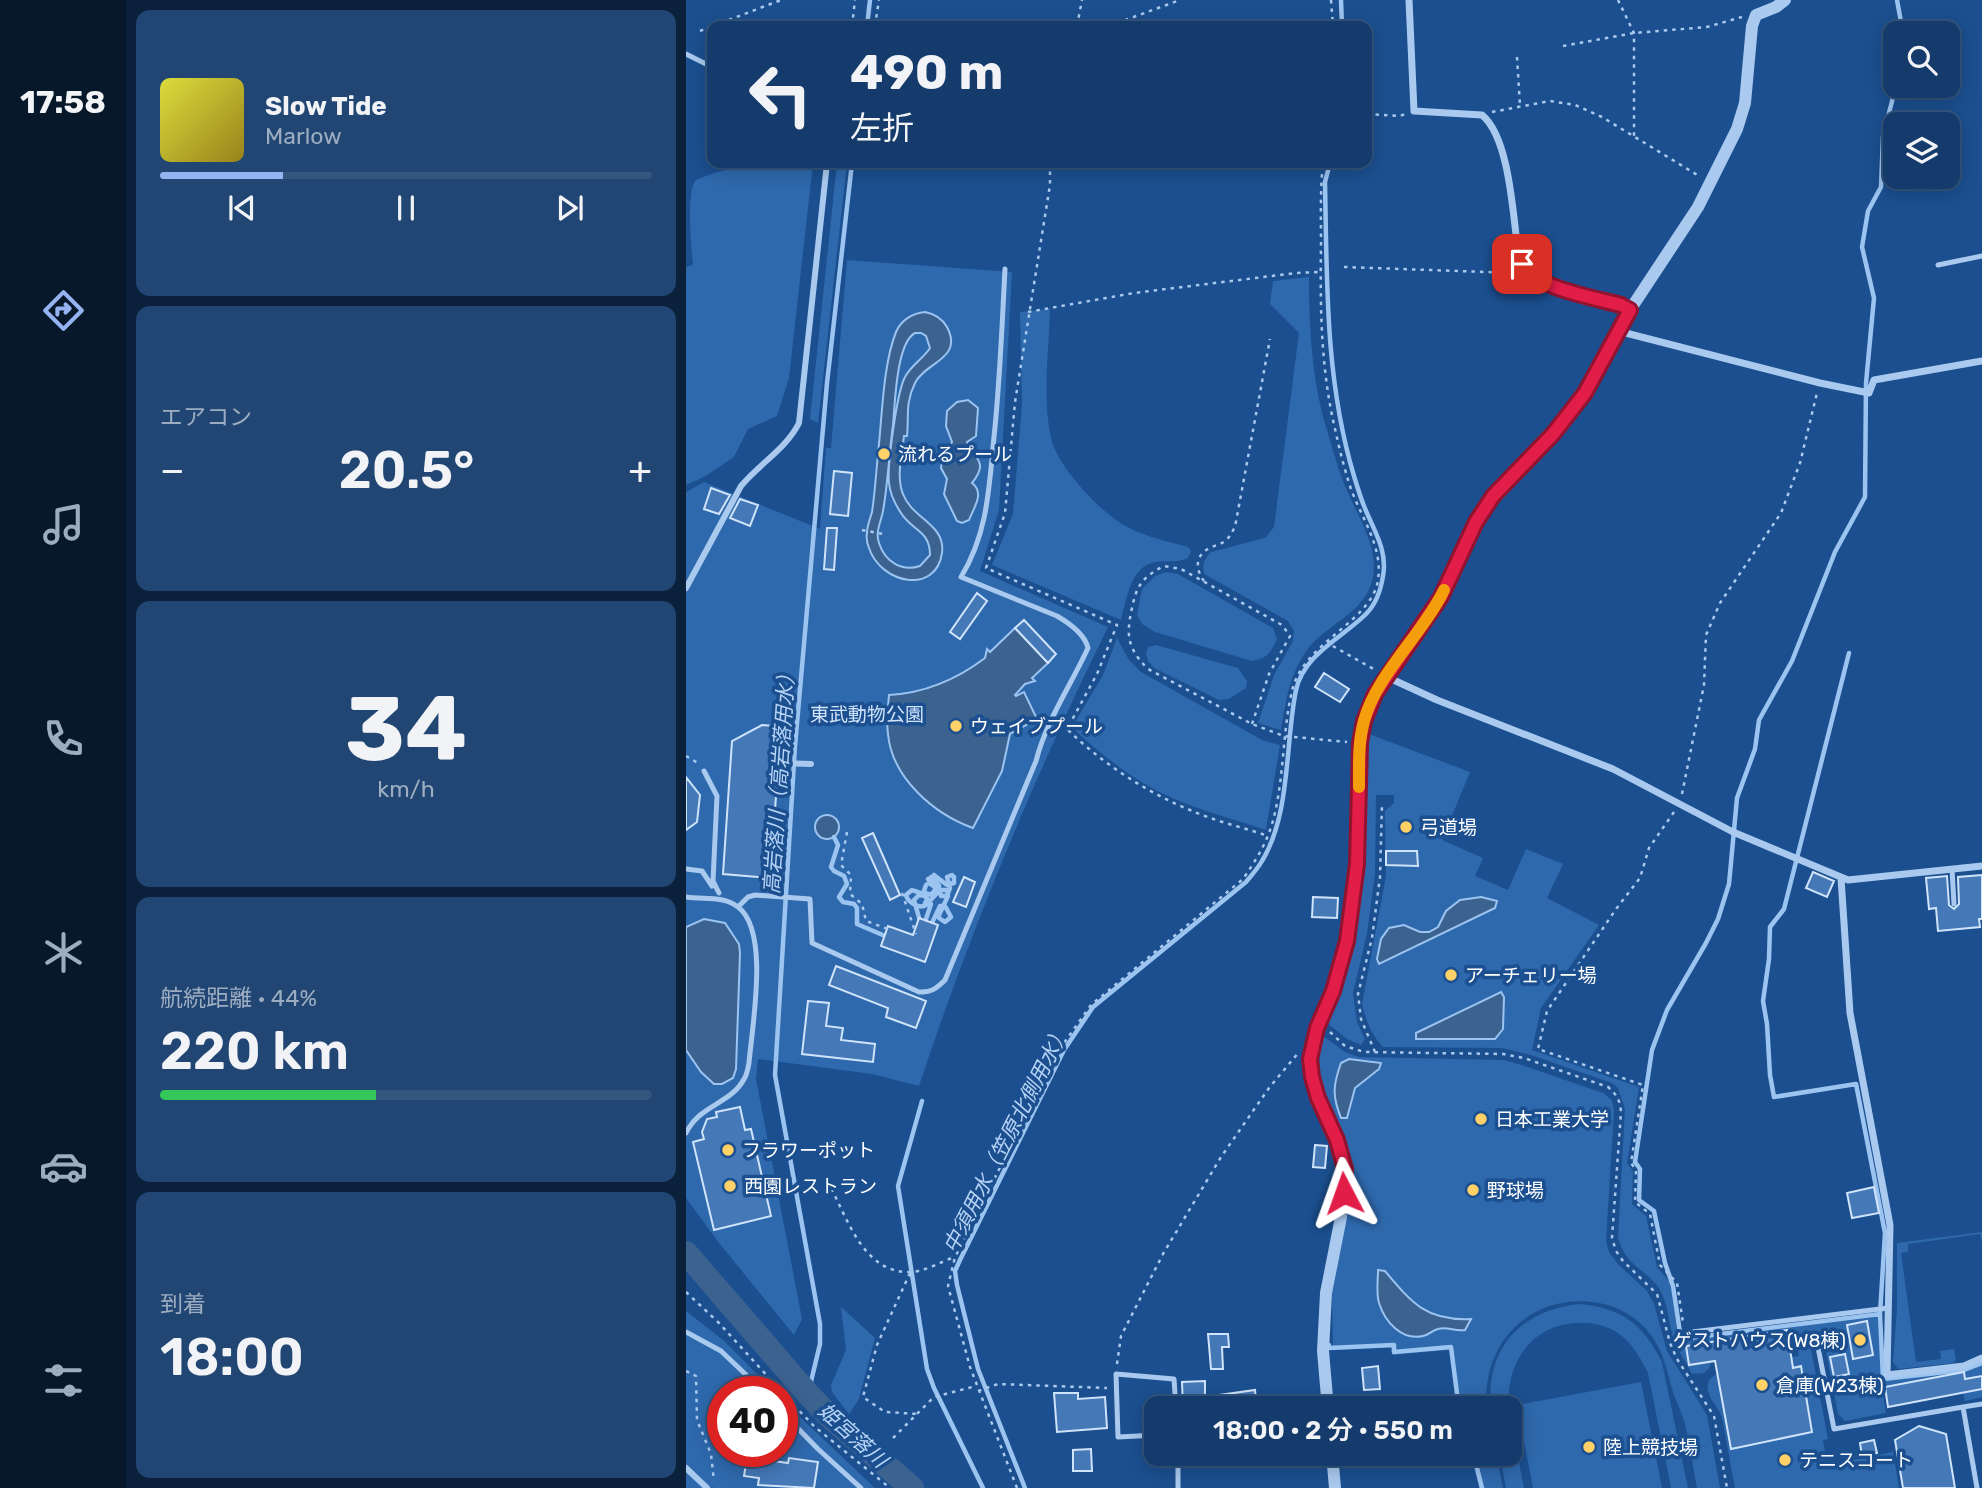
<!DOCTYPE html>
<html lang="ja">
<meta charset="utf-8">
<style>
body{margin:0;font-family:Rubik,"Noto Sans JP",sans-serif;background:#214673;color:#f1f3f6;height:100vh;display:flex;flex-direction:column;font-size:26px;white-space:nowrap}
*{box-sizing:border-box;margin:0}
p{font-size:23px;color:#9dadc1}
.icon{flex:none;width:38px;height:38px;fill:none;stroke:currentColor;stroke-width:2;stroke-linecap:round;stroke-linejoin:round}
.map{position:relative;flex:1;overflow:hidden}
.details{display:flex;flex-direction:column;gap:10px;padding:10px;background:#0b203b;width:560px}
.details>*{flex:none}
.banner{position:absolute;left:21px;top:21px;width:665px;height:147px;border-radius:14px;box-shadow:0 4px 18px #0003,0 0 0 2px #33557e;background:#143b6b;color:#f1f3f6;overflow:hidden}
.fabs{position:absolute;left:1197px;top:21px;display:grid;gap:14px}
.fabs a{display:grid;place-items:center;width:77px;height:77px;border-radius:14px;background:#143b6b;box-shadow:0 4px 18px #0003,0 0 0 2px #33557e;font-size:35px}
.speed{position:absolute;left:21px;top:1376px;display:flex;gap:14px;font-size:35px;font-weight:700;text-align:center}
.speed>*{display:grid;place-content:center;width:91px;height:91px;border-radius:50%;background:#143b6b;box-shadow:0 4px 18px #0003,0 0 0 2px #33557e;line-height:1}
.speed .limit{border:10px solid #d22;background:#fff;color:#111}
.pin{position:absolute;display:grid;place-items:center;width:60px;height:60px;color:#fff;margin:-30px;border-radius:14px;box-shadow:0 4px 10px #0006}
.me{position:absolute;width:77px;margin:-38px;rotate:356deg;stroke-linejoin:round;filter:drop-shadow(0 0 5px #0008)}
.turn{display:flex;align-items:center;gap:24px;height:147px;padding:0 28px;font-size:32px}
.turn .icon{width:91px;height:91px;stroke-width:2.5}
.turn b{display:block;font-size:49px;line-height:60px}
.big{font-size:52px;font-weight:600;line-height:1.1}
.details .card{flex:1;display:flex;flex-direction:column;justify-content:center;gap:10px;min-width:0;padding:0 24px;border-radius:14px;background:#214673}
.details .dial{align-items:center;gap:0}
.dial b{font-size:91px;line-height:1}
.song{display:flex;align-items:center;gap:21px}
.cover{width:84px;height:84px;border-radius:10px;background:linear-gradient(135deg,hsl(60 70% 55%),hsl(50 70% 35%))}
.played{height:7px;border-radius:4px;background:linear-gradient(90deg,#95b2f1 25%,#33557e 25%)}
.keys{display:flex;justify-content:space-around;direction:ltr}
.heat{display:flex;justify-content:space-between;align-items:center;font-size:38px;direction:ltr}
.charge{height:10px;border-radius:5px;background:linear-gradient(90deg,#34c759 44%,#33557e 0)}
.trip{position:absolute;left:458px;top:1396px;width:378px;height:70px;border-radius:14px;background:#143b6b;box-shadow:0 4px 18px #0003,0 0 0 2px #33557e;font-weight:600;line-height:70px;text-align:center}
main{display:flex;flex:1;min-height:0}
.menu{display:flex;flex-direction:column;width:126px;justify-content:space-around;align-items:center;background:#08182b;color:#9dadc1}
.menu .icon{width:49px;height:49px}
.menu .selected{color:#95b2f1}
.menu b{font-size:32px;color:#f1f3f6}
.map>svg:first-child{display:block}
</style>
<main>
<nav class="menu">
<b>17:58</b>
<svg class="icon selected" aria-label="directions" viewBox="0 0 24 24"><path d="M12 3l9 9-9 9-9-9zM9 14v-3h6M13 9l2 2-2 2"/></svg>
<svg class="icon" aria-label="music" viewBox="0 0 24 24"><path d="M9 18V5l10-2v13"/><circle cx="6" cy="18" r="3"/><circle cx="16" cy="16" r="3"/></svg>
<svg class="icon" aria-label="phone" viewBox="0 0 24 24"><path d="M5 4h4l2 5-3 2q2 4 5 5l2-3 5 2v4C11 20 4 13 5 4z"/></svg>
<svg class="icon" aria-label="climate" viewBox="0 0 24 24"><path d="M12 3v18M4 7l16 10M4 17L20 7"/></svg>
<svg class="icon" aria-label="car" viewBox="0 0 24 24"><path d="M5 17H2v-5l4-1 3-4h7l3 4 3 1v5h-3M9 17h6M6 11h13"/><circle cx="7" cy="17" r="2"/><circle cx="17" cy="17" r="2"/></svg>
<svg class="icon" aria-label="filters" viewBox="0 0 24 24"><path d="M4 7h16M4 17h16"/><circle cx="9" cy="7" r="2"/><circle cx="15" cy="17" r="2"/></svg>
</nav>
<section class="details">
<div class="card">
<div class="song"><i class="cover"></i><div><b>Slow Tide</b><p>Marlow</p></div></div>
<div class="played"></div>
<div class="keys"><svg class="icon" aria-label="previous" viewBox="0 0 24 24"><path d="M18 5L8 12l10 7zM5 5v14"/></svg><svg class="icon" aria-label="pause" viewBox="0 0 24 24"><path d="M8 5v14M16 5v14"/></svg><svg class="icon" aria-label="next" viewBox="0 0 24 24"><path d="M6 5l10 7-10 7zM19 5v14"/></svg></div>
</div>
<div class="card"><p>エアコン</p>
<div class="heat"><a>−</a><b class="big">20.5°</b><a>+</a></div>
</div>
<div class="card dial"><b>34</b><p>km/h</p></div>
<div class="card"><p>航続距離 · 44%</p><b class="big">220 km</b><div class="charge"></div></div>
<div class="card"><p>到着</p><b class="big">18:00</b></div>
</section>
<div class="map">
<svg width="1296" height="1488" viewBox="0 0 1296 1488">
<rect width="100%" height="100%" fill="#1b4f8f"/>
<path fill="#2e69ad" d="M69 163H127L103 378 91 416 62 429 48 457 18 477 0 485V267L7 265C5 246 0 190 10 180 28 171 51 168 69 163Z
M151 163H161L132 423 124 419Z
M161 260 326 272 313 510 294 571 422 627C349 775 285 929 233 1086L186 1074 72 1059 70 1079 116 1319 108 1335 33 1243 0 1198V492L18 482 134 529 140 448H145Z
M623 277C623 329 626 381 641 430 646 447 651 465 657 481 668 511 693 544 687 577 681 611 645 622 624 646 604 671 600 700 595 730L572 723 588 675 607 641 608 631 602 621 518 574C516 564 518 559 525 552L579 538 588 527 613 333 584 304 587 281Z
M364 309C363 351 356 396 365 438 371 466 412 509 436 524 456 536 480 541 502 547L505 551 502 558C492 563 481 560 470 562 444 566 441 599 435 620L306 565 327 514 336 404 334 312Z
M480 572 492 574 587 628 591 639C585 653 582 658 566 661L469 632 456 624 451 615 456 589 469 576Z
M431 638 443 660 455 672 578 741 594 745 580 830C538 816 492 805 454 781 430 766 406 747 386 727L417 675Z
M470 645 552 668 561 681 560 688 543 699 533 700 468 668 462 661 460 653 462 647Z
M680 733 784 772 756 840 797 858 789 876 822 890 840 849 877 864 861 898 913 925 855 1008 846 1050 953 1087 941 1163 947 1171 946 1204 960 1216 971 1267 987 1286 996 1339 1194 1314 1197 1379 1278 1370 1296 1363V1397L1279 1401 1276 1389 1258 1378 1196 1389 1200 1413 1159 1421 1152 1414 1136 1331 1122 1333 1142 1439 1137 1440 1141 1465 1207 1452 1213 1488H1049C1044 1465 1041 1441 1036 1418 1033 1406 1019 1397 1022 1383 1026 1366 1095 1359 1113 1356L1111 1348 1025 1362 1024 1367 1018 1373 1006 1374C1000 1363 993 1352 988 1340 982 1322 982 1297 969 1283 952 1265 939 1263 932 1237L939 1109 932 1088 926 1083 845 1055 816 1048 697 1047C685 1034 680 1021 676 1004L700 876 699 811 708 803V795H690L689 874 681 934 667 993 671 1022 679 1039 675 1045 661 1039 640 1022 654 993 667 942Z
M636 1035 659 1052 673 1057 817 1060 836 1065 917 1093 926 1100 928 1111 920 1241 923 1252 932 1264 961 1291 968 1304 981 1351 1021 1415 1034 1488H1011C1006 1464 1004 1437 996 1415 994 1408 990 1402 988 1395 980 1370 978 1348 959 1328 947 1315 930 1306 913 1303 846 1291 794 1343 801 1409H771L763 1350 706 1355 705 1347 647 1350 646 1292 664 1200 665 1169 657 1138 639 1097 632 1075Z
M1296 1232V1241L1294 1234 1222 1244V1252L1215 1253 1230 1362 1255 1359 1254 1351 1268 1349 1270 1360 1267 1363 1212 1369 1207 1362 1211 1308V1243Z
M892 1304C935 1307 957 1324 976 1362L1002 1488H985L962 1373C954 1357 945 1341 929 1331 914 1323 898 1321 881 1324 840 1331 819 1369 823 1409H805C799 1349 834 1311 892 1304Z
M155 1307 189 1338 173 1399 163 1414 146 1392 145 1385 160 1350Z
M0 1311 37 1340 88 1391H37V1451H96V1400L189 1488H0Z
M955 1382 976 1488H847L831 1405Z
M824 1417 838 1488H820L814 1454H824Z
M777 1454H810L817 1488H793L788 1468H778Z"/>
<path fill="#3c6290" stroke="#9cc4f0" stroke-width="2" fill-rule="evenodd" d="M239 312C249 314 256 318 261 327 278 359 239 362 229 383 219 403 223 417 221 436H218C216 454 210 477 217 494 226 519 260 524 256 553 250 595 195 584 183 548 181 543 180 538 181 533 181 526 184 519 186 512 189 493 190 473 192 454 196 418 197 364 210 332 215 320 227 313 239 312ZM229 333H235L240 336 244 348C237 359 225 365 219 377 211 392 201 465 203 483 204 494 209 504 215 513 226 531 244 530 244 555L234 566C216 572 199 562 193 543 189 532 195 522 197 511 202 483 203 454 207 425 209 405 210 343 229 333Z
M282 400 292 408 290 436 281 442C289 459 303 462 286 483 299 493 288 507 283 520L276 523 271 521 258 494 261 479 255 468 256 461 266 442 260 426 261 411 271 402Z
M329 628 362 663 346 678 349 681 339 684 329 695 330 696 338 692 351 719 324 734 316 771 287 828C248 814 206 778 202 734 200 721 202 708 203 695 239 693 270 680 299 658L301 649 304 652Z
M129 827a12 12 0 1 1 24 0a12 12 0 1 1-24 0Z
M795 897 811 901 809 908 693 964 691 959 695 939 703 928 718 925 734 932H743L752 927 760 911 774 900Z
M18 919 39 923 53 944 54 953 50 1069 47 1078 36 1084H28L15 1072 0 1050V927Z
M815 992 818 997 817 1029 809 1039H730V1033Z
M663 1059 695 1063 693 1069 669 1088 661 1118H655C646 1096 647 1085 655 1063Z
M692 1270 699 1271C726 1303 740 1321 785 1319L779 1330C769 1332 762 1326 752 1329 747 1330 743 1335 737 1336 716 1341 699 1322 693 1303 690 1293 692 1280 692 1270Z"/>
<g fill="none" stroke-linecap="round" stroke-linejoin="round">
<path stroke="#9cc4f0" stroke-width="4.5" d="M655 0 656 26
M1211 0 1217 33
M181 26 184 0
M1163 653 1098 909 1084 927 1083 959 1077 1001 1081 1024 1084 1075 1088 1097 1170 1084 1199 1233 1194 1314 1197 1379 1278 1370 1296 1363
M148 837 152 845 145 867 148 871 158 876 161 884 153 897 157 902 168 904 171 908V924L199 936
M248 875 261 885 268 883V877
M254 891 255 896H261L264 888 261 877 266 875 268 877
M240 905 253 891V885L245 877
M234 921 228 900 233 895 239 896 241 899 238 906C231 908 221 901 220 895L226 890C234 893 240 896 247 893L250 888 243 883 240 885 238 891C242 897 249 895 251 888L242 879
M239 922 245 904 240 897
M245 925 254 906H259L265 917 259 922 253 918V915L262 896 261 890H255
M236 1101 212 1186 241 1369 248 1388 297 1488
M1194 1314 995 1339 987 1286 979 1263 968 1211 953 1200 954 1169 949 1162 966 1050 981 1010 1020 943 1032 919 1043 884 1051 798 1069 749 1073 720 1106 661 1149 552 1179 497 1180 383 1188 298 1176 247 1182 211 1195 187 1197 136 1210 86
M643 1345V1348L708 1345V1352L765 1347 773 1409
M122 1394 134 1344V1324L89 1075 109 746 141 383 166 163
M780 1454 781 1465 790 1464 796 1488
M339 1488 292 1369 271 1285 269 1271 274 1260 378 1050 407 1007 560 882C566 875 572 868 576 861 605 813 599 744 610 690 618 654 656 638 680 614 690 604 695 589 697 576 702 550 687 529 678 506 674 496 671 486 668 476 639 380 641 281 639 182L644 163"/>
<path stroke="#3c6290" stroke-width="24" d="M0 1253 122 1394 143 1416 226 1488"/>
</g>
<path fill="#4478b7" stroke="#cfe3fa" stroke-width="2" d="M148 471 166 473 162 516 144 514Z
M25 488 44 495 33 514 18 509Z
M54 499 72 505 64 526 44 518Z
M141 528H151L148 570 138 569Z
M291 593 301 601 274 639 264 632Z
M338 620 370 654 362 663 329 628Z
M638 673 663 689 654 702 629 687Z
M76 725 88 726V740L94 741 93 757 87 762 92 769 84 878 37 874 46 741Z
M0 777 14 795 11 822 0 830Z
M187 833 214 895 204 900 176 838Z
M700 851H731L732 866 700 865Z
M1127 872 1148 881 1141 897 1120 888Z
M1296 875V919H1293L1294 927 1252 931 1250 908 1243 909 1240 878 1261 876 1263 905 1268 909 1273 904 1272 877Z
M278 877 289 882 280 907 267 902Z
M627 897 652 898 651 918 626 917Z
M233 918 252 925 239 962 195 946 202 926 227 935Z
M150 966 240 1001 230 1028 200 1017 202 1008 143 985Z
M122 1001 143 1003 140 1026 157 1028 155 1040 189 1044 187 1062 116 1054Z
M54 1107 59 1130 65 1129 85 1216 28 1230 7 1142 18 1139 16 1132 21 1119 31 1117 30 1112Z
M629 1145 641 1146 639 1168 627 1167Z
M1188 1187 1193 1213 1166 1218 1161 1193Z
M1181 1321 1187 1355 1167 1359 1161 1325Z
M1101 1330 1107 1368 1115 1366 1126 1432 1045 1449 1029 1361 1003 1365 1000 1346Z
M522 1334H542L543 1347H536L537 1369H525Z
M1159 1354 1163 1374 1148 1377 1144 1357Z
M692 1366 694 1389 678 1390 676 1368Z
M1278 1372 1279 1379 1296 1376V1389L1202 1407 1199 1387Z
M519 1381V1397L569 1390 571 1409H497L496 1382Z
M368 1393H392V1399L419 1397 421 1428 371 1432Z
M1233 1426 1260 1434 1269 1488H1217L1209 1440Z
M1188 1440 1191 1453 1176 1456 1174 1443Z
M405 1449 406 1471H387V1450Z
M61 1457 102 1463 103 1458 132 1462 128 1488 72 1485 73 1478 58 1476Z"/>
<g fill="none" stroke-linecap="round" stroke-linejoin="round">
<path stroke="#a9c9ee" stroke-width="2.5" stroke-dasharray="3.5 5" stroke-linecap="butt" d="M645 0 647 26
M932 0 948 33V136
M27 26 95 0
M166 26 169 0
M189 26 193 0
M391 26 396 0
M423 26 494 0
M14 31 26 26
M877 46 948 33 1021 27 1056 17
M831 57 834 106
M806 112 864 101 889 105 916 117 1013 176
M681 114 714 116 719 114
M364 163V185L329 402 319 513 300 568 431 625 411 674 381 729C416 763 458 791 504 810 528 821 556 827 582 836
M658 267 829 273
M342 312 448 293 610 273 633 272
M176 530 197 534
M518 581C509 569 509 555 524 548 529 545 534 545 539 541 544 537 546 532 549 527L584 339
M641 640 645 645 691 671
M566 724 583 674 604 636 596 625 495 569 478 566C457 577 451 584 446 608 440 635 441 648 462 669L566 724 598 736 661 742
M0 756 12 763
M996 794 1018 685 1020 635 1034 603 1095 513 1114 463 1131 393
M988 812 963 848 954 878 930 909 861 1011 852 1049 957 1085 945 1163 950 1170 949 1202 964 1214 974 1265 991 1283 997 1323
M161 832 155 865 165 875 164 894 176 904 180 921 202 929
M216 893 230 934
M644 1032 659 1046 678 1052 817 1054 838 1058 922 1087C931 1095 934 1100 935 1112L926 1238 930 1251 937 1261 971 1294 984 1343 991 1359 1028 1416 1041 1488
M689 1052 675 1019 672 994 686 938 694 877 696 805
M138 1185 145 1188C162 1220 178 1272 222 1272 236 1273 255 1262 268 1257
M224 1273 191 1345 177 1397 199 1412 232 1414
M0 1292 33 1323 95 1391
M431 1364 435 1336 477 1254 535 1157 583 1088 613 1052
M0 1371 10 1376 11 1420 25 1454 28 1481
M292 1391 312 1384 421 1388
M96 1393 129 1427 204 1488
M207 1438 248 1397 290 1386
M331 1488 284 1367 262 1286 269 1257 373 1050 405 1005 557 879C566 866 575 852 581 838 599 795 595 736 606 691 617 642 686 622 692 580 697 547 676 519 665 489 659 471 654 452 650 433 635 372 634 310 635 248 635 219 634 191 637 163"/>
<path stroke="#a9c9ee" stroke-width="5" d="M0 54 26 67
M1252 265 1296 256
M18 771 31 796 27 881 33 893
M0 869 16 871 26 886
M1266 869 1268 904
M0 897C17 900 37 895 52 907 84 931 66 1026 63 1063 62 1068 61 1075 58 1079 45 1104 13 1105 0 1133
M52 907 62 897 69 895 124 899 126 943 233 992C245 993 251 988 259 980L350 761C361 719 384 687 402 648 399 635 383 623 371 616L275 577C302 533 303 487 308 437 314 381 316 325 319 269
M0 1332 35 1351 77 1391
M998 1333 1202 1308
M1130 1337 1148 1429 1277 1407 1291 1488
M1277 1407 1296 1404
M96 1412 132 1449 175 1488
M471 1435 432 1437 430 1374 488 1379 490 1409
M492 1488V1454"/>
<path stroke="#a9c9ee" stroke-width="6" d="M0 588 55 486C73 464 100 449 113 423L141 163
M93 763 125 764
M0 1468 21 1488"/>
<path stroke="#a9c9ee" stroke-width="7" d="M723 0 728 111 796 115C825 139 827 222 833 258L842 274 854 281 935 305 944 310
M932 331 1134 383 1183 393 1188 380 1296 361
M701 677 751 700 927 769 1047 832 1162 880 1296 866
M1155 878 1164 1013 1204 1225 1201 1375 1278 1366 1296 1358"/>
<path stroke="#a9c9ee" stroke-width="12" d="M642 1409 637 1351 640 1293 655 1217 659 1169 651 1140 632 1098 626 1077 624 1059 631 1028 647 991 661 941 671 864 674 743 678 721 689 694 755 596 790 522 808 496 867 434 899 393 944 310 1012 207 1051 129 1059 103 1066 26 1070 15 1090 7 1099 0
M646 1454 649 1488"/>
</g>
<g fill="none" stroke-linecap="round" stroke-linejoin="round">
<g stroke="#92132f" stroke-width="18">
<path id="route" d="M658 1193 659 1169 651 1140 632 1098 626 1077 624 1059 631 1028 647 991 661 941 671 864 674 743 678 721 689 694 755 597 790 522 807 496 867 434 899 393 944 310 935 305C909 298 848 288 836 264"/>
</g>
<use href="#route" stroke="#e11d48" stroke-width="12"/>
<path stroke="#f59e0b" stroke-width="12" d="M673 787C673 765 672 742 678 721 690 675 737 634 758 590"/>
</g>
<g fill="#ffd166" stroke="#1b4f8f" stroke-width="2.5">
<circle cx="198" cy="454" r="7"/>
<circle cx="270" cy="726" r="7"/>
<circle cx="720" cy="827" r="7"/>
<circle cx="765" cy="975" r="7"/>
<circle cx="795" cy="1119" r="7"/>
<circle cx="42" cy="1150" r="7"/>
<circle cx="44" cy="1186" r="7"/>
<circle cx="787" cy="1190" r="7"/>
<circle cx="1174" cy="1340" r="7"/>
<circle cx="1076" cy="1385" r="7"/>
<circle cx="903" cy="1447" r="7"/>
<circle cx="1099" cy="1460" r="7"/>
</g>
<g text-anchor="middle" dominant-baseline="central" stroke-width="7" stroke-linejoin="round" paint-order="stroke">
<g font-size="19" fill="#fff" stroke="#1b4f8f" text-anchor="start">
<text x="212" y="454">流れるプール</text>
<text x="284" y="726">ウェイブプール</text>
<text x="734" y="827">弓道場</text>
<text x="779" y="975">アーチェリー場</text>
<text x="809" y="1119">日本工業大学</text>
<text x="56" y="1150">フラワーポット</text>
<text x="58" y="1186">西園レストラン</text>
<text x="801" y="1190">野球場</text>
<text x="1160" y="1340" text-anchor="end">ゲストハウス(W8棟)</text>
<text x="1090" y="1385">倉庫(W23棟)</text>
<text x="917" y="1447">陸上競技場</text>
<text x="1113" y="1460">テニスコート</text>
</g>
<g font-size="19" fill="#cfe3fa" stroke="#1b4f8f">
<text x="181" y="714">東武動物公園</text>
</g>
<g font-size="21" font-style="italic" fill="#b5d3f5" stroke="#1b4f8f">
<text transform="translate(93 779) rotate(-86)">高岩落川（高岩落用水）</text>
<text transform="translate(320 1139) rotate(-63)">中須用水（笠原北側用水）</text>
<text transform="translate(167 1435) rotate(42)">姫宮落川</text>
</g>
</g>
</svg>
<div class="fabs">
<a><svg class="icon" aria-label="search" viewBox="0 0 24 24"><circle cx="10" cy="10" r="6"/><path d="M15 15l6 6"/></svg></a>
<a><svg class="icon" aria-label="layers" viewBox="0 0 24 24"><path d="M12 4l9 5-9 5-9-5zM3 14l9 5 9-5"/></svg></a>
</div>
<div class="speed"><div class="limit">40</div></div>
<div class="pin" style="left:836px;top:264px;background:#d93025"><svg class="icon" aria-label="arrive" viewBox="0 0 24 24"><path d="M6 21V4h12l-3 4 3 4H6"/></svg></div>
<svg class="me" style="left:658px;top:1193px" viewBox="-20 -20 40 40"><path d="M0-17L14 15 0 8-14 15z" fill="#e11d48" stroke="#fff" stroke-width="4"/></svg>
<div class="trip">18:00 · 2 分 · 550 m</div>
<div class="banner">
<div class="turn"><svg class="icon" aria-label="left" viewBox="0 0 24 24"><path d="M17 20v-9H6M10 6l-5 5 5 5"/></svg><div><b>490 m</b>左折</div></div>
</div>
</div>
</main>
